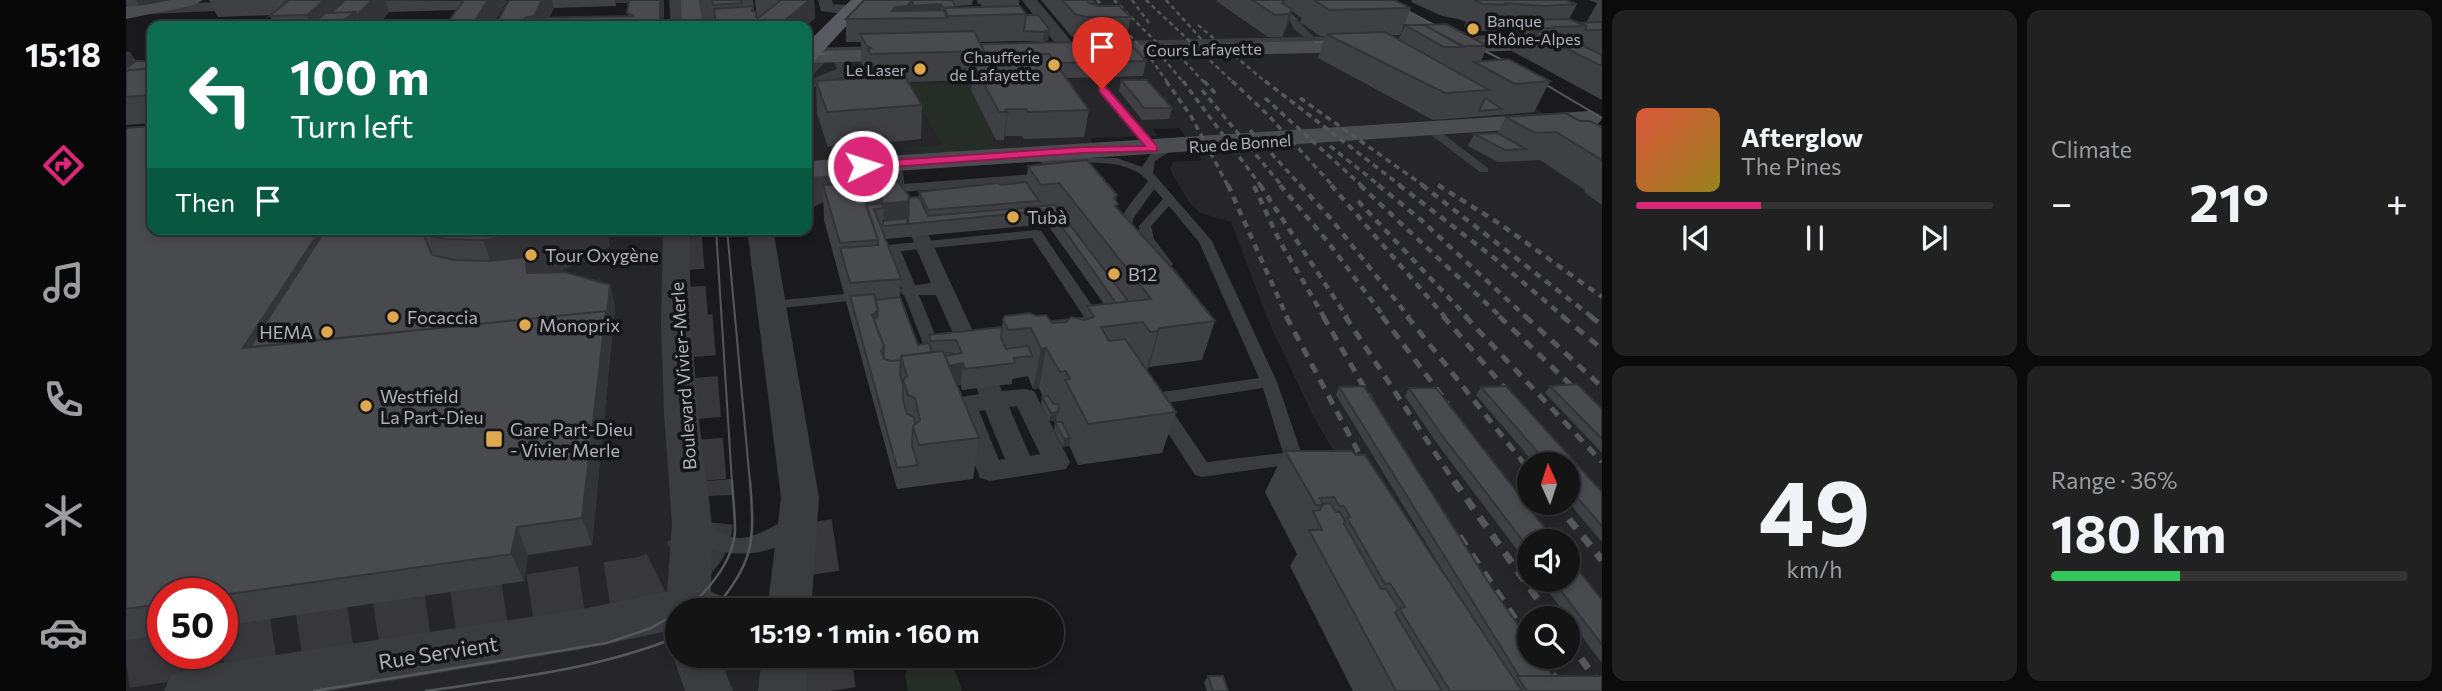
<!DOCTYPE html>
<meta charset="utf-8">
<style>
body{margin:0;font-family:Commissioner,sans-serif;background:#212122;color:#f1f3f6;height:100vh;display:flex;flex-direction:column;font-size:26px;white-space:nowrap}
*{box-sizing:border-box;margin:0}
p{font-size:23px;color:#9d9ea0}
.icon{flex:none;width:38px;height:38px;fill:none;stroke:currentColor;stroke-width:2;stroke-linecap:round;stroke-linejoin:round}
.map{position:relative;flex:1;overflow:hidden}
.drawer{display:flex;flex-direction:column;gap:10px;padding:10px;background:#0b0b0c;width:840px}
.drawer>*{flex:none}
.guide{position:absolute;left:21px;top:21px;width:665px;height:214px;border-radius:14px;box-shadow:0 4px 10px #0003,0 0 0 2px #333334;background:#0b6e4f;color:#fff;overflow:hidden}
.needle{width:46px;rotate:357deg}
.tools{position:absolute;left:1391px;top:452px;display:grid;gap:14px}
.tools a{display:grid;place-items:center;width:63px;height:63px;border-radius:50%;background:#141415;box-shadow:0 4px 10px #0003,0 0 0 2px #333334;font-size:35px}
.speed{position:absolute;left:21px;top:578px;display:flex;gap:14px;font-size:35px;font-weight:700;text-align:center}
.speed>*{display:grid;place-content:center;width:91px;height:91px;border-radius:50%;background:#141415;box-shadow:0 4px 10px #0003,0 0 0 2px #333334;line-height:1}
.speed .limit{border:10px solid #d22;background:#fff;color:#111}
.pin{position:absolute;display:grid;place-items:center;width:60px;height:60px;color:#fff;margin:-72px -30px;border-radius:50% 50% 50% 0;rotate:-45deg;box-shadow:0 0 7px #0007}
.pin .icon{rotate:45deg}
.me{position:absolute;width:77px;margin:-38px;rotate:86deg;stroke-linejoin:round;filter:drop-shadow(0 0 5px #0008)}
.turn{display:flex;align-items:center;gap:24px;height:147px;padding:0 28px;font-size:32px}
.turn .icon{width:91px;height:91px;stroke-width:2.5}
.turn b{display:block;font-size:49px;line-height:60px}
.then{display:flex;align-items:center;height:66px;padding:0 28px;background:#0003;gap:14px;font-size:26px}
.big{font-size:52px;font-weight:700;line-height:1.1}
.drawer .tile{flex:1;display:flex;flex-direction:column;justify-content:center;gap:10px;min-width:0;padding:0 24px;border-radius:14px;background:#212122}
.drawer .dial{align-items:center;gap:0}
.dial b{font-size:91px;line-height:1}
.song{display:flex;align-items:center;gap:21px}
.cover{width:84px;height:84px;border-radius:10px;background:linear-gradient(135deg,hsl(10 70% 55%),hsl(50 70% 35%))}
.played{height:7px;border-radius:4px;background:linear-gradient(90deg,#db2777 35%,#333334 35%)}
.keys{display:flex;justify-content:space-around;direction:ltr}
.heat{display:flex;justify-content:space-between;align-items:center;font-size:38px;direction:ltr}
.charge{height:10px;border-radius:5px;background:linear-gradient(90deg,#34c759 36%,#333334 0)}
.drawer .tiles{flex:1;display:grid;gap:10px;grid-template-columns:repeat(2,1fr)}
.trip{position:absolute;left:539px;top:598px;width:399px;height:70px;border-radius:35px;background:#141415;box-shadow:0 4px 10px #0003,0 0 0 2px #333334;font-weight:700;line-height:70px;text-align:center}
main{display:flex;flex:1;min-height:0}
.tab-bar{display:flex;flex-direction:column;width:126px;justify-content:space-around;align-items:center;background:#080808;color:#9d9ea0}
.tab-bar .icon{width:49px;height:49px}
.tab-bar .on{color:#db2777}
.tab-bar b{font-size:32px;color:#f1f3f6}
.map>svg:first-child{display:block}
</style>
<main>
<nav class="tab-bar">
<b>15:18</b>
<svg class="icon on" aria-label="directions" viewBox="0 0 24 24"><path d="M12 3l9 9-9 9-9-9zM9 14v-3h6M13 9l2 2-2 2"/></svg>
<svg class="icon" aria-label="music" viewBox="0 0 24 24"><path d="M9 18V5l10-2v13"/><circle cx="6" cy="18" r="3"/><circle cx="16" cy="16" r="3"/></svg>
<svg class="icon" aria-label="phone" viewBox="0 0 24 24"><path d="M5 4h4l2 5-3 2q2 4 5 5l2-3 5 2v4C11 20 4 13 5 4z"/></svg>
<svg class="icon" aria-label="climate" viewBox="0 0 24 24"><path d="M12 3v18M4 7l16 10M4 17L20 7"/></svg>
<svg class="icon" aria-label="car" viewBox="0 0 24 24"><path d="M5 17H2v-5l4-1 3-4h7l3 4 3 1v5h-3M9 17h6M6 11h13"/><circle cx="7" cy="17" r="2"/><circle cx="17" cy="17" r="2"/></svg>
</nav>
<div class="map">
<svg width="1476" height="691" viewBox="0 0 1476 691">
<rect width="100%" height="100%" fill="#1a1a1c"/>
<path fill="#262629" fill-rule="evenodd" d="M960 0H1223L1311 47 1476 150V691H1346L1185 412 1142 320 1105 222 1074 213 1063 202 1047 175 1044 169 1047 162 1076 160 1053 128 1027 129 1031 136 964 138 967 144 687 161 681 159V61L1013 55ZM1404 464H1442V502H1404ZM1404 541H1442V579H1404ZM1404 618H1442V656H1404Z
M0 135 26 229H564L561 573 551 611V656H654L675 691H0ZM37 593H96V653H37Z"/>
<path fill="#262d27" d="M847 83 846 90 870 138 867 139 872 149 803 154 779 149 817 145 790 100 745 85Z
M801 656C824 656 831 671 836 691H782L779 676 783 666Z"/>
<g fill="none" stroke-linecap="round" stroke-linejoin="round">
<path stroke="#38383c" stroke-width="26" stroke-dasharray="26 13" stroke-linecap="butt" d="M692 186 728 177 777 172"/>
<path stroke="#38383c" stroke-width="32" stroke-dasharray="32 17" stroke-linecap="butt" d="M681 192 697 185
M560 238 566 317"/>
<path stroke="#38383c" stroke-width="41" stroke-dasharray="41 21" stroke-linecap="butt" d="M566 316 580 483"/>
<path stroke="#38383c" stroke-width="52" stroke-dasharray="52 26" stroke-linecap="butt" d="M96 647 521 582C580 555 585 544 580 481
M0 662 60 653"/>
<path stroke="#38383c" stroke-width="52" stroke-dasharray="52 26" stroke-linecap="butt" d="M680 523 693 611
M699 656 704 691"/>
<path fill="#3b3c40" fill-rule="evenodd" d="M1138 0C1162 0 1172 24 1188 37L1217 36 1221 39 1189 45 1184 42 984 47 980 44 984 41 1178 37 1168 29 1161 15Z
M1410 34 1413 35V39L1327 42 1323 39 1327 36Z
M755 46 759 49 758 51 681 54V48Z
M973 87H979L1032 149 1043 145 1049 148 1029 161 1027 173 1086 241 1151 382 1177 458 1175 463 1076 477 1069 475 1020 399 1023 395 1029 393 1133 378 1073 242 1043 206 1025 226 1028 239 1047 264 1045 267H1035L1014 239 1013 226 1037 199 1028 189 1007 219 1005 236H995C989 216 1011 197 1022 181 1000 155 949 164 918 164L912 161 918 158H991L1016 167 1026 152 973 91ZM1137 388 1157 453 1081 462 1041 403Z
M1300 127H1308L1362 168V172H1354L1300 131Z
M737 163 743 166 751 186 921 173 927 177 921 181 747 194 741 190 731 166Z
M910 230 915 231 978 323 975 326 804 348 798 346 760 248 762 245ZM906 238 960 320 810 337 775 251Z
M718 294 723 295 725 298 723 301 646 309 639 305 646 301Z
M667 517 674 519 677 525C659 560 580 565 561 528L564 522 571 520C582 523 589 532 600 536 627 544 644 525 667 517Z"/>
<path fill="#3b3c40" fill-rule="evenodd" d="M720 58 726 62 722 65 743 108 741 111H731L715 77 681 90V81L711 69 708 62 709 59Z
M750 138 756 140 765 156 763 159 757 161 751 159 742 143Z
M794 230 803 236 856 351 853 356 845 358 837 356 810 295H777L774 291 777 287 805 283 785 236Z
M863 381 872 383 876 391 899 389 908 391 944 462 940 469 864 481 854 478 826 404 829 398 853 394 851 389 854 383ZM891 406 914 454 904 456 883 407ZM859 410 879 459 873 460 853 411Z"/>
<path fill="#3b3c40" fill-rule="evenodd" d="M543 0H557L560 22 575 19 573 0H587L591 22 585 26H545Z
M692 0H706L707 4 724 5 732 10 724 15 695 11Z
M896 0H911L951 48 954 52 951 56H939Z
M130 1 135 3 138 6 135 9 0 15V5Z
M681 53 697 57 700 61 687 75 681 76Z
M537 229H563L565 321 572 413 586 524 585 592 598 597 604 611H551V629L451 650 203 691H38L45 675 62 668 451 610 541 592 546 524 538 413 535 321Z
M621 229H647L693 498 685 611H641L655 498Z
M551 646V656H593L607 691H559L547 656Z
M636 656H682L680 691H632Z"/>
<path fill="#4a4c50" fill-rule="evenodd" d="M39 0H77L68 5 0 19V7Z
M555 0H573L576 22 573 26H559L556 22Z
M1236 0H1259L1336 40 1476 36V48L1306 53 1299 51 1296 47 1299 43 1307 41Z
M1192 41 1249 43 1256 45 1260 49 1256 53 1249 55 1192 53 959 58 951 57 948 52 951 47 959 46Z
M787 49 795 50 798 55 795 60 681 63V51Z
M1463 111 1472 114 1476 119 1472 124 681 177V161Z"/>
<path fill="#585a5f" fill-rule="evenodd" d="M725 0H744L689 60 681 61V43Z"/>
<path stroke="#55575b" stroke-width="2" d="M1260 0 1388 66 1476 118
M1189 42 1218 41
M681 56 706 53
M590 229 606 483
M601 229 624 483"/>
<path stroke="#55575b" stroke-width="2.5" d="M556 611C580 595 608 561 609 530 609 514 607 497 606 481
M587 611C628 561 629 544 624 481
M188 691 481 643 525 628 551 613
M300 691C385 678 470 670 551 637"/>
<path stroke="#55575b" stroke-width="2.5" stroke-dasharray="4.5 3.5" stroke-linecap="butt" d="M971 0 1022 55 1042 83
M988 0 1045 57
M1006 0 1023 23
M1020 0 1108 83
M1040 0 1077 41
M1072 25 1141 83
M1042 44 1079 83
M1032 52 1058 83"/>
<path stroke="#55575b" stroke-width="3.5" stroke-dasharray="6 4.5" stroke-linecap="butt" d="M1040 81 1065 116 1102 186
M1057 81 1135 186
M1078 81 1090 94
M1106 81 1142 115 1207 186
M1139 81 1275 186
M1076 90 1156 186
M1139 98 1236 186
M1174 98 1298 186
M1124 130 1175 186
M1204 146 1254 186"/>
<path stroke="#55575b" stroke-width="4.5" stroke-dasharray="7 6" stroke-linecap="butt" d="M1102 185 1161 317
M1134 185 1221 317
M1154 185 1202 242 1258 317
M1174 185 1205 219 1283 317
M1205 185 1319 317
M1234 185 1375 317
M1252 185 1294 219 1400 317
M1273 185 1367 257 1438 317
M1296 185 1466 317
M1312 185 1374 224 1476 297
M1128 186 1153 240 1198 317
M1232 201 1341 317"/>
<path stroke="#55575b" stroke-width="5" stroke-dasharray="10 8" stroke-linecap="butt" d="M1160 316 1243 472
M1197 316 1246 401
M1219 316 1329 483
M1256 316 1322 404
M1281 316 1404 471
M1317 316 1390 401
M1339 316 1476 462
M1373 316 1476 415
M1399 316 1476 387
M1436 316 1476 349
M1464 316 1476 325"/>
<path stroke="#55575b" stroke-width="7" stroke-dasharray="12 10" stroke-linecap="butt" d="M1328 481 1425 618
M1429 502 1476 560
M1333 536 1404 641
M1442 641 1476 687
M1414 656 1438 691"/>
</g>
<path fill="#3f4043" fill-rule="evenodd" d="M0 0H44L13 6H0Z
M83 0H216L217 2 219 0 381 1 366 26H143L148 25 144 16 145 15 92 17ZM331 10 322 22 253 24 263 12Z
M383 0H538V26H369ZM490 3H502V16L423 18 428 8 490 6Z
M585 0H627L628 10H627V11H630L629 0H688L689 18 680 26H589Z
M738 0H847L846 5 829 6 830 7H856L855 4H852L851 0H893V6L900 15H912L922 40 917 42 897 41 854 42 855 44 1020 61 1017 76 941 78 963 110 958 137 898 139 896 136H879L878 137V140H870L845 90 846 80 782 82 796 105 795 139 763 142V148L741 150 739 144 702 147 691 114 690 81 742 78V75L740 74 735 62V42H720V19Z
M915 0H966L970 4 1005 17 1000 40H956L946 37Z
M1091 0H1268L1285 8 1274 35H1265L1273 39 1279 25 1362 46 1355 61 1424 81 1408 112 1307 120 1192 58 1199 36H1194L1174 22 1176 18 1166 11 1159 32 1156 37H1142L1090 1Z
M1286 0H1440L1451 4 1443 19 1452 23H1460L1471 3 1463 0H1476V100L1384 50 1394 31 1371 29 1369 32 1344 30 1338 27 1340 22 1332 19 1316 16 1285 2Z
M0 52H4L10 61H26V123L0 125Z
M995 80 1046 108 1043 119 1016 120 993 91Z
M1380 117 1454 121 1476 127V205L1458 192 1459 190 1414 160 1372 162 1342 146 1348 134 1371 133Z
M0 128 26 229H480L484 246 466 256 467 259 429 272 489 305 466 545 402 555 398 581 96 626V593H37V635L0 640Z
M902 166 991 195 990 201 991 209 1089 321 1076 360 1023 367 1021 370 1050 412 1036 453 952 465 943 445 937 447 928 430 929 422H931L930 420 923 421 915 404 916 397H917L913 388 907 389 902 376 886 379V384L836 390 835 385H831L853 438 847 479 771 489 698 220 697 185 750 184 783 198 793 197V192L900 182ZM921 224 978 304 961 306 959 317 925 321 877 320 876 327 803 335 802 344 792 345 774 297 775 279 760 239Z
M1424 386 1476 409V453L1419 393Z
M1213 387 1366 588 1427 676 1476 691H1227L1164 566 1171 554 1139 492 1159 451 1333 597 1210 395Z
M1355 387 1476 492V542L1442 502V464H1409L1350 395Z
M1283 388 1404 541V567L1310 442 1279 396Z
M1413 579H1442L1476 600V663Z
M1082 676 1102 691H1081L1078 683Z"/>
<path fill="#333437" d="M10 0H44L13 6Z
M198 0H216L220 10 186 26 181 15Z
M246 0H259L263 12 251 26H220L218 20 229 12 233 23 231 15Z
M362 0H373L376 10 366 26H346Z
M373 0H380L376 10Z
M416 0H426L428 8 419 26 398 18Z
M489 0H518V2L490 3V6Z
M534 0H538V26H534Z
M684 0H688L689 18 680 26H654V24Z
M777 0H793L815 4 814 18 766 11Z
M1166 9 1159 32 1156 37 1163 14Z
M924 30 922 40 917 42 918 32Z
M4 52 18 77 0 78V55Z
M882 109 879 136 878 137 881 112 879 110Z
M783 196 782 224 757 226 758 208 756 204Z
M756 199V209H748V233L739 200Z
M195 229H221L148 350 117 348Z
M427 229H480L484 246 466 256 467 259 427 273 371 280 357 240Z
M484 285 489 305 466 545 456 518 480 311Z
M752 310 751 330 746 315Z
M1034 328 1023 367 1020 371 1032 331Z
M920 348 913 388 907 389 915 349Z
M837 363 835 385 782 394 780 374Z
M932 412 930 420 923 421 925 413Z
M944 438 943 446 937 447 938 439Z
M391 527 402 555 398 581 385 554Z"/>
<path fill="#494a4e" stroke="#333437" stroke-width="2" fill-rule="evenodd" d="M163 0H198L181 15 144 16Z
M219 0H246L231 15 229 12 205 13Z
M338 0H362L346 26H235L238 24 322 22Z
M383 0H416L408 16 398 18 508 16 501 13 503 0H534V25L369 26Z
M586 0H615L616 3 587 5Z
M655 0H684L654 24 590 25 588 9 627 6 626 11 630 12V17L632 18Z
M738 0H786L783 4H787L786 1 789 0H826L830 7 818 8V11L821 18 720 19ZM815 4 818 10 766 11 769 7Z
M936 0H961L963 3 974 6H993L1005 17H960L949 14Z
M961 0H966L970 4 963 3Z
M1126 0H1159L1156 3 1166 9 1163 14 1149 15Z
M1188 0H1268L1285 8 1203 10Z
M1353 0H1440L1451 4 1418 6 1378 3 1382 5 1356 4 1350 1Z
M894 6 900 14 822 16 818 8Z
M229 12 218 20H236L229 26H185L199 13Z
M900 15H912L924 30 918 32 898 31Z
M1443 19 1461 26 1425 27 1428 28H1408L1398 23 1401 20Z
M173 22 168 26H143H144Z
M1476 22V30H1459L1461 26 1452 23Z
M1320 24 1362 46H1337L1298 25Z
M1279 25H1298L1337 47H1318Z
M848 31 858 51 744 54 742 49 745 48 740 45 734 34Z
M1259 32 1363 90 1319 93 1200 34Z
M1406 32H1429L1476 55V66Z
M1002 41 1020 61 930 63 923 54 872 55V59H861L860 64H857L858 51 855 44Z
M923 54 963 110 902 112 900 109H882L879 110 881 112H873L847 64H863L861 59H875L872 55Z
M1382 59 1424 81 1389 84 1348 62Z
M10 61H26V65L20 69 3 70 0 72V68Z
M26 65V95L0 97V72L3 70 20 69Z
M778 75 796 105 701 112 690 81Z
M995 80H1021L1046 108H1018Z
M1359 98 1376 109 1353 111Z
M1439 113 1454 121H1464L1476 127V160L1430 132 1409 133 1380 117Z
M26 126V229H195L117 348 480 311 456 518 391 527 385 554 96 595V593H37V604L0 609V128Z
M1371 133 1400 149 1379 150 1348 134Z
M759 136 763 142 741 144 739 138Z
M961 160 991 195 988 198 992 204 989 206 1048 270 1089 321 1034 328 1032 331 1024 332 1017 322 975 327 983 341 999 339 1050 412 962 424 939 380 944 379 940 371 934 372 920 348 915 349 905 328 882 330 877 320 879 316 904 313 910 316 920 315 926 323 940 322 945 317 959 320 968 317 961 306 1025 299 933 183 915 185 902 166Z
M749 182 756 199 739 200 752 240 714 243 697 185Z
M772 182 783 196 782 201 756 204 758 208 748 209 775 279 724 283 714 248 752 245V240L740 205 756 204V199L750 184Z
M900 182 913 201 802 210 793 192 872 183 874 185Z
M793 197 802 216 929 205 1002 301 990 303 924 210 782 224 783 198Z
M782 218 781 224 757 226V221Z
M200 229H306L298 235 306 255 328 260 364 261 400 257 401 273 439 272 484 285 481 316 480 311 124 347Z
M306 229H427L416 233 357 240 320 239 298 235Z
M748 294 752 310 746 315 758 346 755 351 758 359 765 361 775 360 774 375 777 385V399L781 414 788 417 789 424 787 426 786 446 792 465 771 468 724 296Z
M774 297 792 345 803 343 806 352 775 356V360L765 361 758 359 757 355 758 353V346L748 320 752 316V310L750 300Z
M943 319 940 322 926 323 925 321Z
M876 327 875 338 880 349 902 346 906 356 888 358 889 363 839 369 837 363 823 366 819 356 836 353 830 340 805 341 803 335Z
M817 351 853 438 793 445 787 426 794 420 789 398 782 395 777 380 781 376 775 356Z
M818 353H824L828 354 819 356Z
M1451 384 1476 409V439L1424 386Z
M1238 386 1366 588 1404 642V656H1413L1427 676H1393L1213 387Z
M1380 386 1476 492V526L1442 487V464H1422L1355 387Z
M1283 388H1310L1429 541H1404V550L1315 434Z
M922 396 927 404H933L932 412 925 413 916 397Z
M929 422H936L944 438 938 439Z
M1159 451H1226L1230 455H1239L1396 691H1324L1273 608 1279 607 1264 583 1259 584 1221 518 1224 517 1218 506H1213L1208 497 1194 498 1197 505H1190Z
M1204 503 1210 512H1214L1219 521 1218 524 1255 589H1260L1273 609 1269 613 1316 691H1270L1183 530H1196L1187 511 1194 510 1197 504Z
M1442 557 1476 600V645L1426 579H1442Z
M1082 676H1097L1102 691H1087Z
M1391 676H1476V691H1401Z"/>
<path fill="#db2777" stroke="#8e194d" stroke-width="2" d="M973 87H980L1031 146V151L957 153 737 169 731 166 737 162 957 147 1019 146 973 91Z"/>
<g fill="#dea84f" stroke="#151517" stroke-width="2.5">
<circle cx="1347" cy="29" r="7"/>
<circle cx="928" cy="65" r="7"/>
<circle cx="794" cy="69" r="7"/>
<circle cx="887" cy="217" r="7"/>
<circle cx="405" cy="255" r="7"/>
<circle cx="988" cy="274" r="7"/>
<circle cx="267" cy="317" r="7"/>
<circle cx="399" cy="325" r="7"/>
<circle cx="201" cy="332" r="7"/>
<circle cx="240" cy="406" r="7"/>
<rect x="359" y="430" width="18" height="18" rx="3.5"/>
</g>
<g text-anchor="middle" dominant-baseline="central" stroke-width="7" stroke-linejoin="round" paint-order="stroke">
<g font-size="16" fill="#aeb2ba" stroke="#151517" text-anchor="end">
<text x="1361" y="20" text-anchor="start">Banque<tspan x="1361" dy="18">Rhône-Alpes</tspan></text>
<text x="914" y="56">Chaufferie<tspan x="914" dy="18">de Lafayette</tspan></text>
<text x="780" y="69">Le Laser</text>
</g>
<g font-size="16" fill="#aeb2ba" stroke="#151517">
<text transform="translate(1078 49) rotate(-1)">Cours Lafayette</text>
<text transform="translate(1114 143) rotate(-4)">Rue de Bonnel</text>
</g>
<g font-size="18" fill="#aeb2ba" stroke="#151517" text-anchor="start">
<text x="901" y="217">Tubà</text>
<text x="419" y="255">Tour Oxygène</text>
<text x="1002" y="274">B12</text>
<text x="281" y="317">Focaccia</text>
<text x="413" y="325">Monoprix</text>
<text x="187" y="332" text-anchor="end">HEMA</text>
<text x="254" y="396">Westfield<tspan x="254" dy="21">La Part-Dieu</tspan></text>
<text x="384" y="429">Gare Part-Dieu<tspan x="384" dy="21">- Vivier Merle</tspan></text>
</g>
<g font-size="18" fill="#aeb2ba" stroke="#151517">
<text transform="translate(557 376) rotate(-94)">Boulevard Vivier-Merle</text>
</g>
<g font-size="21" fill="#aeb2ba" stroke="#151517">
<text transform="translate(312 652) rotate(-9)">Rue Servient</text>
</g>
</g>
</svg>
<div class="tools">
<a><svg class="needle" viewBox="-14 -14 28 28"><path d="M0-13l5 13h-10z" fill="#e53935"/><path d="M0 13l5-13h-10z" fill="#9d9ea0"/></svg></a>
<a><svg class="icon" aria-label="sound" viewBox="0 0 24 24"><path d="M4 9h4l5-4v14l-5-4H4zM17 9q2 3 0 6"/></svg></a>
<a><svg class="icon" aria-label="search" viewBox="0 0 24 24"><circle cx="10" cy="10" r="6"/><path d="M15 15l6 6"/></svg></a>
</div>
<div class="speed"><div class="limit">50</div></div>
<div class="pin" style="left:976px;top:89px;background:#d93025"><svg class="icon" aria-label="arrive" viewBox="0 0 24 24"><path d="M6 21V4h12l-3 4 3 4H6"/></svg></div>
<svg class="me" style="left:737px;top:166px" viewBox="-20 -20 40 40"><circle r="17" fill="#db2777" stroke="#fff" stroke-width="3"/><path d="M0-11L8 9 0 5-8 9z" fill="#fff"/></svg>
<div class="trip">15:19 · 1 min · 160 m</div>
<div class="guide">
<div class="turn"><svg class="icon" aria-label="left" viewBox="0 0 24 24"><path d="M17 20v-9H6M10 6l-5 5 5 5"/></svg><div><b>100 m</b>Turn left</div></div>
<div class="then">Then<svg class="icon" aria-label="arrive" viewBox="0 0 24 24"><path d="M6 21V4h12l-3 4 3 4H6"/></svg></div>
</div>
</div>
<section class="drawer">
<div class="tiles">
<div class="tile">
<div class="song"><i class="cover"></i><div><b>Afterglow</b><p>The Pines</p></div></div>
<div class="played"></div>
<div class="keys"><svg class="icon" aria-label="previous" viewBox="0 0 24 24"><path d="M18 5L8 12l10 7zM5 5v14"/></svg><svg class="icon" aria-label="pause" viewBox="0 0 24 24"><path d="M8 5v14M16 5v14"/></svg><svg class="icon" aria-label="next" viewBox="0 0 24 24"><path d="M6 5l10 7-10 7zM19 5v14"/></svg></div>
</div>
<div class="tile"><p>Climate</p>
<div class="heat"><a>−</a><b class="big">21°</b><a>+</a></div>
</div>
<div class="tile dial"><b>49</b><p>km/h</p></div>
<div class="tile"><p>Range · 36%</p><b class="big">180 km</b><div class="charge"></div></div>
</div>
</section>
</main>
